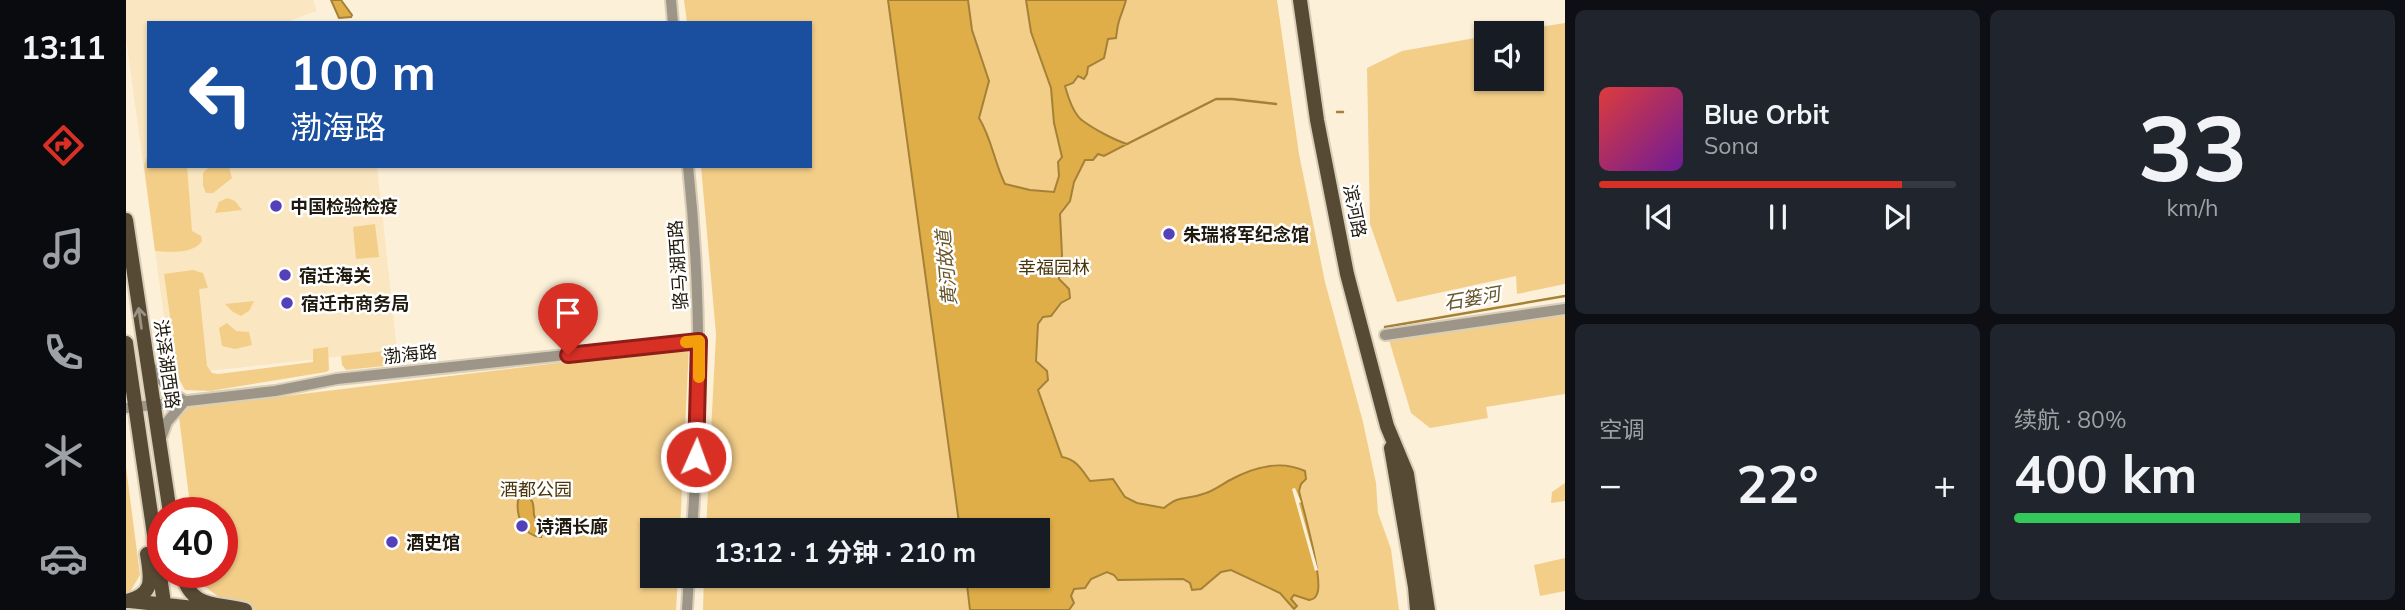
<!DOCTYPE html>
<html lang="zh">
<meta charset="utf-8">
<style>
body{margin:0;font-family:Mulish,"Noto Sans SC",sans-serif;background:#20242c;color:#f1f3f6;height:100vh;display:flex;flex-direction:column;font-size:26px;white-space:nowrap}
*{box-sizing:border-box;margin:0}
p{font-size:23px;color:#9ea1a6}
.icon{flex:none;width:38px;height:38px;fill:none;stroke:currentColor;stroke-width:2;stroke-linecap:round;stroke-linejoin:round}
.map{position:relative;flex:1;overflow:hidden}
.drawer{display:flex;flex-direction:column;gap:10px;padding:10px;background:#0d0f14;width:840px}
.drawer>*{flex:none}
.banner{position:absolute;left:21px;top:21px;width:665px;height:147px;border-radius:0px;box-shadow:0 2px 5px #0004;background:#1a4fa0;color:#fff;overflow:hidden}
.controls{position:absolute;left:1348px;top:21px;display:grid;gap:14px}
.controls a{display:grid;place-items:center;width:70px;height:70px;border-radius:0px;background:#171b24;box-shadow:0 2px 5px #0004;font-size:35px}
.speed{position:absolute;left:21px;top:497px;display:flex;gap:14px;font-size:35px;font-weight:700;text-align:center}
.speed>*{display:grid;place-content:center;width:91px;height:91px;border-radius:50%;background:#171b24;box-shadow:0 2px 5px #0004;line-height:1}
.speed .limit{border:10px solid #d22;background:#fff;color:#111}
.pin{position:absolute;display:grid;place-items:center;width:60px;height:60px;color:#fff;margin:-72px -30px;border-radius:50% 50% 50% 0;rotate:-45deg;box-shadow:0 0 7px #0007}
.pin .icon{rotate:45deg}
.me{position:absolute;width:77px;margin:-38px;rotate:2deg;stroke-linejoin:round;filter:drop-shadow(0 0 5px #0008)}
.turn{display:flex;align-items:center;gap:24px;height:147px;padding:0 28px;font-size:32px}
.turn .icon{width:91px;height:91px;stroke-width:2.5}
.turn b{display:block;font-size:49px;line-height:60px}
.big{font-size:52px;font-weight:700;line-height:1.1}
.drawer .tile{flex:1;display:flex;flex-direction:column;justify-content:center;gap:10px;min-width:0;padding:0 24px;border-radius:10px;background:#20242c}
.drawer .dial{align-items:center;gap:0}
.dial b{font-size:91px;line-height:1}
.song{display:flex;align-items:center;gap:21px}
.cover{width:84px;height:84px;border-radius:10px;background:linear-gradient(135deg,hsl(0 70% 55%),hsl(280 70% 35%))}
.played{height:7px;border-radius:4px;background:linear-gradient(90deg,#d93025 85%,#363941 85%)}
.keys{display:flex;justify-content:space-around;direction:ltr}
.heat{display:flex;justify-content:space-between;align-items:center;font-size:38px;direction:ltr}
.charge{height:10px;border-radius:5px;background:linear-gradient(90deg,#34c759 80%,#363941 0)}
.drawer .tiles{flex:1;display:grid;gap:10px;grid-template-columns:repeat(2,1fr)}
.trip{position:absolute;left:514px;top:518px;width:410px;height:70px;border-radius:0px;background:#171b24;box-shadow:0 2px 5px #0004;font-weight:700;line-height:70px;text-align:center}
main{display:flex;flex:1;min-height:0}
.tabs{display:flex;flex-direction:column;width:126px;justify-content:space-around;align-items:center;background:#090b0e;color:#9ea1a6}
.tabs .icon{width:49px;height:49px}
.tabs .on{color:#d93025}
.tabs b{font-size:32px;color:#f1f3f6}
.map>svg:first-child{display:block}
</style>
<main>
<nav class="tabs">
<b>13:11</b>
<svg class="icon on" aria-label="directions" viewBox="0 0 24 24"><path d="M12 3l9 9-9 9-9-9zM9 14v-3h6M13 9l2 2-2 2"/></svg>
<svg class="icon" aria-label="music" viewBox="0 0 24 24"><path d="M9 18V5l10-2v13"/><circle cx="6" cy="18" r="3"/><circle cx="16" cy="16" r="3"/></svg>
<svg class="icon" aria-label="phone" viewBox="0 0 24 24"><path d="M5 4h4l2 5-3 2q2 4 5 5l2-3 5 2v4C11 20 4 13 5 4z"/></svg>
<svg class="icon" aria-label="climate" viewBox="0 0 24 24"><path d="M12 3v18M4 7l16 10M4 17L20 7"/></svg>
<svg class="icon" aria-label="car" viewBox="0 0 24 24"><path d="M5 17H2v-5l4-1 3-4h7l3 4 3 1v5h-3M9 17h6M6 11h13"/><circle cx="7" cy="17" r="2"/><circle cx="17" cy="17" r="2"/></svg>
</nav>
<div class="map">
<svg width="1439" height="610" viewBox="0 0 1439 610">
<rect width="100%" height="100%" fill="#fdf0d8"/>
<path fill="#fae6c0" d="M0 0H187L191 11 165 20 167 23H23V166H251L271 350 46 375 0 38Z"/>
<path fill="#f3ce89" d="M558 0H1151L1173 154 1199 282 1237 422 1250 483 1252 513 1265 549 1273 610H577L578 576H912V530H580L590 334 575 166H684V23H561Z
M1439 23V284L1391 294 1390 276 1271 302 1244 224 1241 68 1276 51 1360 36V79H1405V33H1377Z
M23 151V166H61L66 231 75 236 76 241C68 254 44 252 29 251L18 166Z
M89 166 103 167 106 178 87 193H80L77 186V173L82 168Z
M101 198 109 201 116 210 89 213 93 202Z
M249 224 253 257 230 259 227 227Z
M67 270 77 273 82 288 73 289 81 366 86 373 92 374 187 362V349L202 347 203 370 200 372 84 391 59 390 53 379 38 274Z
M128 301 123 311 115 316 107 312 99 304Z
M1439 315V394L1360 407 1362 418 1304 428 1285 413 1263 340Z
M101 323 110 331 123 332 126 345 109 349 96 346 93 328Z
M563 347 554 530H527V576H552L550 610H119L109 609 74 583 72 572H96V513H65L52 409Z
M268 350 270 363 268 365 220 370 216 365 215 356Z
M0 467 14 575 4 592 0 593Z
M1439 483V501L1425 503 1426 492Z
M1439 558V591L1414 596 1408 565Z"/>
<path fill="#dfae49" stroke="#a58137" stroke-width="2" d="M205 0H215L226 15 225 17 213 18Z
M762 0H842L846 30 863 81 853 118C866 139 868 162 879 184L904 190 928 192 933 176 932 162 936 157 928 123 925 88 905 32 900 0H1000C998 8 995 14 993 21 991 27 991 32 990 38L982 39 978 58 962 67 961 74 958 79 952 76 947 83 939 86C942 97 948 115 957 121 968 129 988 140 1001 144L978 156 972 154 967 160H959L948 182 944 201 934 214 936 255 933 279 943 289 944 298 935 303 925 316 917 317 912 324 910 361 921 371 922 380 912 390 936 457C950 459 956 470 964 481L987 479 999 497 1011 503 1038 508C1055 494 1058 501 1077 494 1088 491 1096 484 1106 479 1128 467 1155 460 1179 471L1180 479 1175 484 1173 491C1177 509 1198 581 1191 594 1189 599 1187 599 1183 600L1168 595 1165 599 1171 606 1168 609 1154 593 1105 570 1095 572 1075 589 1066 590 1064 583 1057 579 992 580 988 575 981 572 965 579 959 588 948 589 945 596 948 603 943 610H844L840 576H912V530H834Z
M399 496C409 500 407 505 408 515 409 520 415 525 418 529L415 537C397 536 390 516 392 500Z"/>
<path fill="#fdf0d8" d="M1169 488 1175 502 1173 503 1192 570 1189 571 1166 489Z"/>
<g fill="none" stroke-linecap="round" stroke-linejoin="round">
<path stroke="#a58137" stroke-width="2.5" d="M1211 112H1217
M1001 144 1090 99H1106L1150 104
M1259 327 1439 296"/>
<g stroke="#d9ceb8" stroke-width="14">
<path id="minor" d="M545 0 547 23
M562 166C575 287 575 409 566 530
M1259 335 1439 309
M24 366 47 394 59 401 41 422 34 441
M0 408 149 391 211 379 573 341
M561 610 563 576"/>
</g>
<g stroke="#d9ceb8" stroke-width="18">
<path id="major" d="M1174 0 1191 120 1221 274 1261 426 1281 474 1302 610
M0 220 44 513
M0 343 39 610
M1265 448 1289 587 1291 610
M55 572C67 610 86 602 119 610
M1 601C29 594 25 579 21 554
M4 601 86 610"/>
</g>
<use href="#minor" stroke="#9c9588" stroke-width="10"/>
<use href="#major" stroke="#564a34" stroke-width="14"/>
</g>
<defs><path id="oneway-shaft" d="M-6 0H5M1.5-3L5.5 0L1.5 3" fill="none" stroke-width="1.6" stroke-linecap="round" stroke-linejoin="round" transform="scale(1.75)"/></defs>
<use stroke="#9a9285" href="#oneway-shaft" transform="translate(14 318) rotate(-98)"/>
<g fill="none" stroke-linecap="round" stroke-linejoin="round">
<g stroke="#8d1f18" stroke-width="18">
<path id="route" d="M442 355 573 341 570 457"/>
</g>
<use href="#route" stroke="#d93025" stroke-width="12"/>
<path stroke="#f59e0b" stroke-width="12" d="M560 342 573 341V377"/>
</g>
<g fill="#5441b9" stroke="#fff" stroke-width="2.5">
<circle cx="150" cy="206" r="7"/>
<circle cx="1043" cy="234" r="7"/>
<circle cx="159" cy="275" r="7"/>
<circle cx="161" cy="303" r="7"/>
<circle cx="396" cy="526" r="7"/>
<circle cx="266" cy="542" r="7"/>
</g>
<g text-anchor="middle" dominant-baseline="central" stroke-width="5" stroke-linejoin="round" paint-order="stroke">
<g font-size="18" font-weight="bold" fill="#1f190e" stroke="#fff" text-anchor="start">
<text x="164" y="206">中国检验检疫</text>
<text x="1057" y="234">朱瑞将军纪念馆</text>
<text x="173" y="275">宿迁海关</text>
<text x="175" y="303">宿迁市商务局</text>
<text x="410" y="526">诗酒长廊</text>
<text x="280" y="542">酒史馆</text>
</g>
<g font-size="18" fill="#1f190e" stroke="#fff">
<text transform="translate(1229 211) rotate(79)">滨河路</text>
<text transform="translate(552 265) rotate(-94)">骆马湖西路</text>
<text transform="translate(284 354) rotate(-6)">渤海路</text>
<text transform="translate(41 364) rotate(82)">洪泽湖西路</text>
</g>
<g font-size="18" fill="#4a360a" stroke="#fff">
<text x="928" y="267">幸福园林</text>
<text x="410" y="489">酒都公园</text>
</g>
<g font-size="19" font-style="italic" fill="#69542b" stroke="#fff">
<text transform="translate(820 268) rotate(-95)">黄河故道</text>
<text transform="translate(1346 298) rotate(-10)">石篓河</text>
</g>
</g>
</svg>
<div class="controls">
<a><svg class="icon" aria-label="sound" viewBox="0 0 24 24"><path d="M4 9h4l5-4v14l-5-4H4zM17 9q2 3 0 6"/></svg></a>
</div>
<div class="speed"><div class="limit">40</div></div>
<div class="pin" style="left:442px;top:355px;background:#d93025"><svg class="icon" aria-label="arrive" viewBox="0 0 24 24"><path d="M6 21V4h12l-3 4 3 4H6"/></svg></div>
<svg class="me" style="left:570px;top:457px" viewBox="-20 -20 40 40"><circle r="17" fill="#d93025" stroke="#fff" stroke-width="3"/><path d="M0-11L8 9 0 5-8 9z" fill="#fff"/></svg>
<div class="trip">13:12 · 1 分钟 · 210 m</div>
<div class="banner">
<div class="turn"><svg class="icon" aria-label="left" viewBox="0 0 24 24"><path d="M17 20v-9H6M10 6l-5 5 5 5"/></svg><div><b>100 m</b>渤海路</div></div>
</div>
</div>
<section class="drawer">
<div class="tiles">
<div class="tile">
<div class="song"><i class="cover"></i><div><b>Blue Orbit</b><p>Sona</p></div></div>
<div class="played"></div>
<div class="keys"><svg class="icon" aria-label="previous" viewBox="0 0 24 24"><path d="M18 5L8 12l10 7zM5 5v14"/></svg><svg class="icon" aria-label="pause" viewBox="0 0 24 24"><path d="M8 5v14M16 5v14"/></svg><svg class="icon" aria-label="next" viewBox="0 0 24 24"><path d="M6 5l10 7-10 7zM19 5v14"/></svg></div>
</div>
<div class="tile dial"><b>33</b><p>km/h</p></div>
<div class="tile"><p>空调</p>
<div class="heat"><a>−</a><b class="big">22°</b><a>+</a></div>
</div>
<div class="tile"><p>续航 · 80%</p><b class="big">400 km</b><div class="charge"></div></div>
</div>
</section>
</main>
